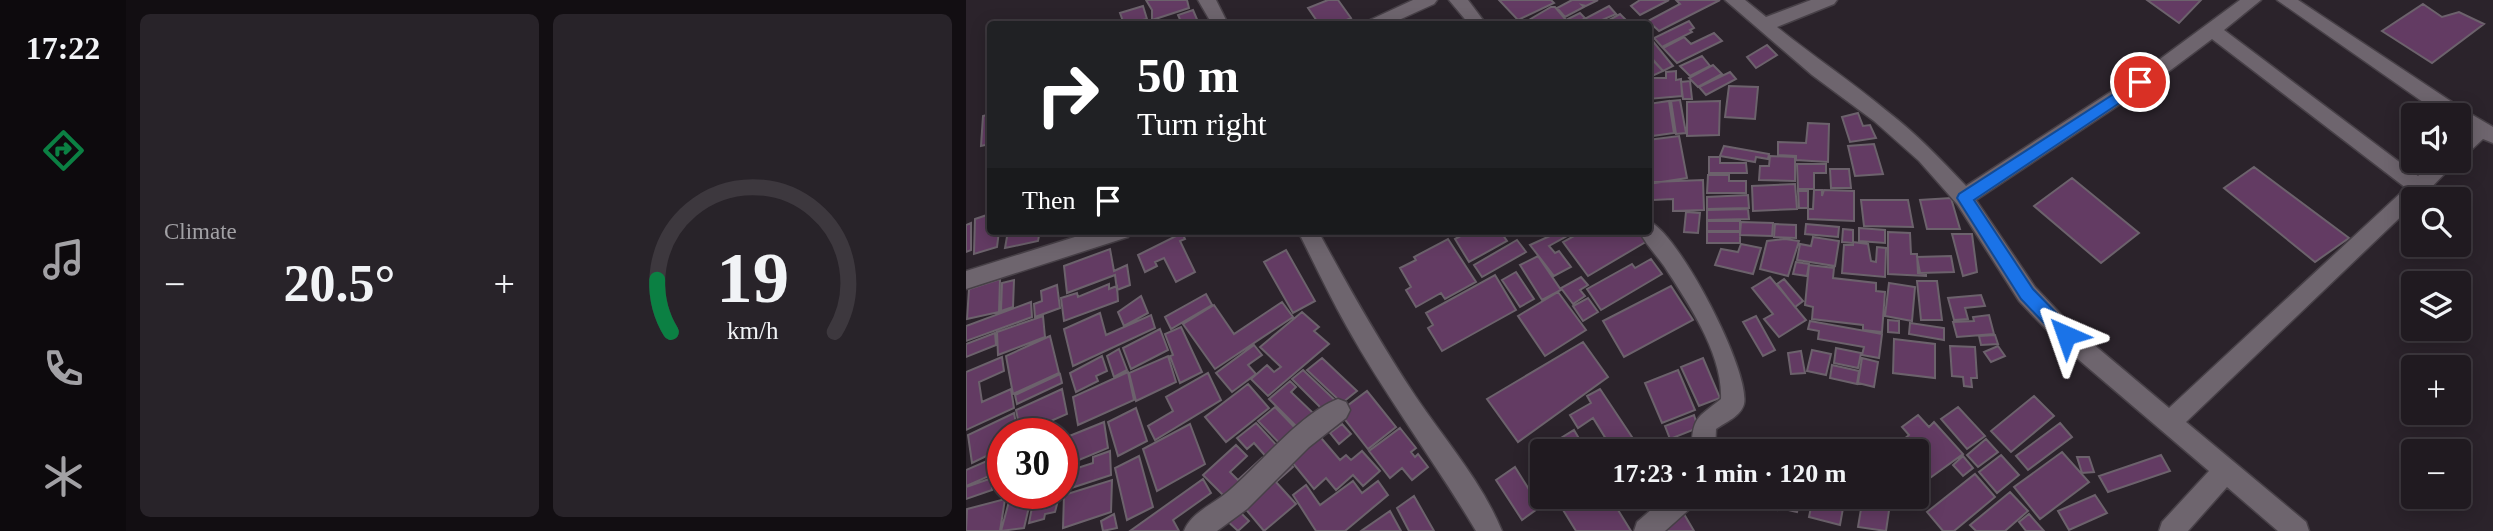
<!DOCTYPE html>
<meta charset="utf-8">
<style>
body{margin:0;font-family:"Times New Roman",serif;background:#282329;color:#f1f3f6;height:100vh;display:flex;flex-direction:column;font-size:26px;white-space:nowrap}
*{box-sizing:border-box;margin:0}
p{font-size:23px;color:#a2a1a5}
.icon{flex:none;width:38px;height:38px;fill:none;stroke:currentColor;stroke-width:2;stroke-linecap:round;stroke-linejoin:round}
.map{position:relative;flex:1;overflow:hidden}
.sheet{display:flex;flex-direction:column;gap:14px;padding:14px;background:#120e12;width:840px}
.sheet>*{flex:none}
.banner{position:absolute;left:21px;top:21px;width:665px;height:214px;border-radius:7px;box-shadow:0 4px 18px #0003,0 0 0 2px #3d383e;background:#202124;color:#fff;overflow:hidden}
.fabs{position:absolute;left:1435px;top:103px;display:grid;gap:14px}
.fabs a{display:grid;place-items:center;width:70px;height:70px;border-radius:7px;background:#201a20;box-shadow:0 4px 18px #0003,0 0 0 2px #3d383e;font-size:35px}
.speed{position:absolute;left:21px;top:418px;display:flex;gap:14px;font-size:35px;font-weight:700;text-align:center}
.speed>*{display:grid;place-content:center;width:91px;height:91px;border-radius:50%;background:#201a20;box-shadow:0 4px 18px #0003,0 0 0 2px #3d383e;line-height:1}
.speed .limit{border:10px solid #d22;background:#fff;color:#111}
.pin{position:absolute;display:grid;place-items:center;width:60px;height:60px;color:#fff;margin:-30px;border:4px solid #fff;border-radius:50%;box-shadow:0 2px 7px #0007}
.me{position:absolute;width:77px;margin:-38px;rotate:317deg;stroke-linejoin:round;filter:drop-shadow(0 0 5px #0008)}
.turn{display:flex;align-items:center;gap:24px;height:147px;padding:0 35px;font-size:32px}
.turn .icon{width:91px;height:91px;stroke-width:2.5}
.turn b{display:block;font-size:49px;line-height:60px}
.then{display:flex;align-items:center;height:66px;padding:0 35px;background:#0003;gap:14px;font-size:26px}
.big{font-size:52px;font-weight:700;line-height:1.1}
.sheet .card{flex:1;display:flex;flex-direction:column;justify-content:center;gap:10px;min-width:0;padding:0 24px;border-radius:10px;background:#282329}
.sheet .dial{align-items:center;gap:0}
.dial svg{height:182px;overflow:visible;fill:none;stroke:#3d383e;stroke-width:7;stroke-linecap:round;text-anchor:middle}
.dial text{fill:#f1f3f6;stroke:none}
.heat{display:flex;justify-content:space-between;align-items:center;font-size:38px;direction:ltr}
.sheet .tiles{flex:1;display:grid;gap:14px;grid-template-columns:repeat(2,1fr)}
.trip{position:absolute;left:564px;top:439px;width:399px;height:70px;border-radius:7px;background:#201a20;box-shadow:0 4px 18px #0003,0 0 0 2px #3d383e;font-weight:700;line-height:70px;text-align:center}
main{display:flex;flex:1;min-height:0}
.tabs{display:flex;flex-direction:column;width:126px;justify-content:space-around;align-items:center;background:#0d0a0d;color:#a2a1a5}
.tabs .icon{width:49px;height:49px}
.tabs .on{color:#0b8043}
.tabs b{font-size:32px;color:#f1f3f6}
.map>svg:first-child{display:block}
</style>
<main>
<nav class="tabs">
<b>17:22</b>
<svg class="icon on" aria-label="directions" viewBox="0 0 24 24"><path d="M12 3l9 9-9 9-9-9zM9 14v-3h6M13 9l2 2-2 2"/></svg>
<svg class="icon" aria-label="music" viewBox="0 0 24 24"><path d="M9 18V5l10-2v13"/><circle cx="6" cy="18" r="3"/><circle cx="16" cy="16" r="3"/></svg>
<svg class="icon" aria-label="phone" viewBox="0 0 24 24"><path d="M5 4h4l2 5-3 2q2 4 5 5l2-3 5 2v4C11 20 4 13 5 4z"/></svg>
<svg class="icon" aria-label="climate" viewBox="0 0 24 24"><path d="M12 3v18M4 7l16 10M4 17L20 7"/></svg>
</nav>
<section class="sheet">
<div class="tiles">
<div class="card"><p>Climate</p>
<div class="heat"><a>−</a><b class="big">20.5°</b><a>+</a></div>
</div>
<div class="card dial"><svg viewBox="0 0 100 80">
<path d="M14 69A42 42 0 1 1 86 69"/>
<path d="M14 69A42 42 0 0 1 8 46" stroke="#0b8043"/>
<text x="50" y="56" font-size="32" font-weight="700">19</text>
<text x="50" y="72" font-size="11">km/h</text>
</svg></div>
</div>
</section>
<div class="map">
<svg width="1527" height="531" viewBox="0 0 1527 531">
<rect width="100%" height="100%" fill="#2b232b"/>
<path fill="#633b63" stroke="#6c626c" stroke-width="2" d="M180 0H221L223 8 186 20V10Z
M362 0H372L385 18 372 24H353L342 8Z
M533 0H585L588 3 552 20Z
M606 0H632L620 6 616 5 618 7 599 17 591 8Z
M674 0H703L674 15 665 6Z
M710 0H754L693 31 682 21 714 4Z
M1181 0H1235L1213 23Z
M1457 4 1476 17 1493 12 1518 24 1466 63 1416 31Z
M177 6 181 19 158 24 154 13Z
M643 6 650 14 627 24 611 23Z
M585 7H589L600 20 614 13 619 18 610 24H557L555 21H561Z
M227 10 233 24H216L212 15Z
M654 14 664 24H647L643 20Z
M723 21 728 28 724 30 726 32 696 47 688 38Z
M748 33 756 41 711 63 697 48 718 37 725 44Z
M683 40H686L707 66 697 71 682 54Z
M801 45 811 55 790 68 781 57Z
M682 55 697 71 684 77 682 76Z
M736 56 744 66 724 76 714 66Z
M747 65 756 74 732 87 723 78Z
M710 71V80L715 79 716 96 682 99V78H700V72Z
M764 72 770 79 740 95 733 87Z
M724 81 726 99H717L715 82Z
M763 86 792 87 789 119 759 117Z
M714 100 720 133 710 134 705 101Z
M703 101 708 133 686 136 682 104Z
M754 101 753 135 721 136V102Z
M892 113 897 126 904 125 910 138 884 142 876 117Z
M24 114V144L15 146 17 116Z
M842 123 863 124 862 162 830 160V156L812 155V142L840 143Z
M713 136 721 178 682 184V140Z
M908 144 917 174 889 176 882 146Z
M758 146 803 154 802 159 790 157 789 162 754 156Z
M804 156 829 157V181L793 180 794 166H803Z
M743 157H754V163H780L781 173H743Z
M831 164H860V173H848V189H832Z
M1288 167 1383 238 1349 262 1258 188Z
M864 169H883L885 188H865Z
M742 175H763V181H780V193H741Z
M1106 178 1173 233 1135 263 1068 206Z
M737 180 738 210 707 211V199L687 200V182Z
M829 184 831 209 787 211 786 186Z
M848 190H856V196L858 190 888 191V221L842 219V209H847Z
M832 191H842V208H833Z
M782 195 783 208 741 209V197Z
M985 198 994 229H961L954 200Z
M895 200H942L947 227 898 226Z
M782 209 783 219 741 220V210Z
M720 212 734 213 732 233 718 232Z
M24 214V231H33L31 247 8 254 9 219Z
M741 221H774V231H741Z
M775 222 807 223 806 236 774 235Z
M5 223V250L0 252V225Z
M809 224 830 225V238L808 237Z
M840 224 873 227 872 237 839 234Z
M893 228 919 230V243L893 241Z
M877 229 887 230V243L876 242Z
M42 231H74L72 241 39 248Z
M504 231H534L541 241 503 262 489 239Z
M595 231 601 236 583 246 589 253 593 251 605 267 588 276 564 245Z
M617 231H676L683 240 622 276 597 242Z
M741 232H774V243H741Z
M922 232 944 233 945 254H951L952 273 960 274V276L922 274Z
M216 233 219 239 214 241 229 272 210 282 198 258 189 262 191 266 179 272 172 255Z
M986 234H1006L1011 272 997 276Z
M847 237 873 241 869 266 831 260 834 244 845 246Z
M482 239 510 282 479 299 475 293 450 307 440 290 445 287 434 268 450 260 448 257Z
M819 239 833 241 822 276 794 269 801 241Z
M551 240 560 252 516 277 508 265Z
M887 242 902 244 905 261 910 262 911 247 920 248 919 277 876 273 878 245H887Z
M775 244 795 248 787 274 749 265 755 249 772 252Z
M144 249 148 271 161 265 164 285 151 290 149 275 101 293 98 266Z
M320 250 349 301 327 313 298 262Z
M572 256 595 290 576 300 554 265Z
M985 256 988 272 954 273 951 257Z
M685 259 696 274 635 310 621 289 666 264 669 268Z
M830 262 843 264 841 276 827 274Z
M843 265 868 268 867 278 910 283V291L919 292 916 332 897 330V325L846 319 847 307 839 305Z
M550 272 568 299 554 307 536 280Z
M529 275 550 310 476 351 462 328 467 325 460 313Z
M615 277 622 285 614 290 619 296 607 304 595 288Z
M804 277 840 320 813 337 798 319 807 314 786 288Z
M34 279 33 312 1 319 3 289Z
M818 279 837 301 829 307 811 284Z
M48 280 47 307 35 311 36 283Z
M951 281H971L976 320H955Z
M923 283 949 287 946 321 919 316Z
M143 284V289L151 286 152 301 98 321 95 298 111 293 112 297Z
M91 285 94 308 69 317 68 304 76 301 75 291Z
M705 286 727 320 658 357 637 321Z
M592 292 620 330 579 356 552 316Z
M240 294 246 305 205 329 199 317Z
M1015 295 1019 306 999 308 1002 319 988 320 982 298Z
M175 296 182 313 158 326 152 312Z
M622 298 632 312 617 321 607 306Z
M65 302 66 317 0 341V326Z
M316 302 327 317 249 369 217 324 248 305 268 334Z
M336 312 353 327 348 331 363 344 302 396 285 379 301 365 308 372 315 367 294 347Z
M134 313 140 335 185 315 189 328 107 366 98 329Z
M1023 315 1028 334 991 337 987 322 1008 321 1007 317Z
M77 316 79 337 32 355 31 332Z
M790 316 809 350 797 356 777 322Z
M922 320 933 321V333L922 332Z
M844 321 916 334 913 358 896 355 898 347 852 339 853 331 842 329Z
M944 323 978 328V340L943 334Z
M215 327 236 372 214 383 204 356 207 355 199 334Z
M194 329 202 350 165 369 157 348Z
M29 333 30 345 0 357V344Z
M1029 335 1032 344 1015 345 1013 336Z
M84 336 93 373 47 394 40 356Z
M928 339 969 344V378L927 373Z
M617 342 642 377 552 442 521 399Z
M288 345 296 355 282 365 290 374 266 392 250 373Z
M984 346 1009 347 1011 378H1005L1006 387 998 386 997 377 986 376Z
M1032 346 1039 356 1025 362 1018 352Z
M870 348 895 353 892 368 868 363Z
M153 349 161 370 148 377 141 356Z
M846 350 865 354 860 375 841 371Z
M835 351 839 373 825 374 822 353Z
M136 356 141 371 130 376 132 381 110 392 104 373Z
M202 356 210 382 170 401 163 373Z
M36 357 38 371 13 382 16 402 45 389 48 408 0 430V372Z
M356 358 391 391 376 403 341 370Z
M737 358 754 398 733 406 715 367Z
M896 358 912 362 908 387 892 383Z
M866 365 893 371 891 384 864 378Z
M337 370 373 404 339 435 303 399 324 381 330 387 325 392 348 414 355 408 326 379Z
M712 370 729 410 696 423 679 383Z
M162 372 168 400 112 425 107 397Z
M242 373 255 400 189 440 182 426 207 411 200 397Z
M94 374 96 383 51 404 49 395Z
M282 384 303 408 260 442 239 417Z
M96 389 101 414 55 434 50 410Z
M634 389 670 443 659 450 654 441 645 447 627 418 612 428 604 415 625 403 621 396Z
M401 391 430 427 402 449 373 412Z
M1068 396 1088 416 1045 452 1025 431Z
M309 407 335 434 318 448 292 421Z
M992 407 1019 436 1001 449 975 419Z
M170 408 181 441 152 456 142 422Z
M48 413 52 434H37V448L6 463 2 435Z
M728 415 732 428 704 439 699 426Z
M952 415 963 427 968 422 997 454 950 488V452H922L943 435 936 427Z
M138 422 142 448 96 467V439Z
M290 423 315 450 303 460 288 443 281 449 271 438Z
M1094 423 1106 437 1062 470 1050 456Z
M224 424 239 464 191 491 177 449Z
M376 424 385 434 373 444 364 433Z
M434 428 450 448 445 452 449 457 452 454 462 467 446 480 436 468 424 478 403 451Z
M608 430 621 452 576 453 574 451Z
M350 432 374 460 380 455 385 460 396 451 414 471 397 486 387 475 370 490 360 478 348 489 321 456Z
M1020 439 1032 452 1012 467 1001 455Z
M714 441 716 449 730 444 732 452H692L691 448Z
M270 445 281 456 264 472 272 480 296 458 303 465 264 502 237 475Z
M144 451 145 475 96 491V473L127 463V457Z
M1096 452 1123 482 1074 519 1048 487Z
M37 454V488L32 490 30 473 0 486V470Z
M1035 455 1053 475 1031 493 1013 472Z
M1195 455 1204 471 1142 492 1133 476Z
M173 456 187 507 161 520 149 468Z
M997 456 1007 468 997 476 987 465Z
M1111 457H1123L1128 472 1116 473Z
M319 459 327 467 310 482 330 504 298 531 272 500Z
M549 467 574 507 556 520 530 480Z
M1009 474 1029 497 988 531H977L961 512Z
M26 478V490L0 499V487Z
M237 479 245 493 207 520 213 531H164Z
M146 480 145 512 97 528 98 495Z
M387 481 396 493 412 481 422 495 379 531H350L327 495 340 485 354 505Z
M1044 492 1062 511 1039 531H1010L1004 525Z
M45 494H66L58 528 35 531Z
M1129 495 1141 513 1103 530 1092 511Z
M75 496 73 503 92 500 89 512 79 514 78 519 63 523 68 497Z
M448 496 468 531H443L431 508Z
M606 497H644L665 531H610L594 505Z
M800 497H815L811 510 798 506Z
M821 497H835L831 512 818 509Z
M847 497H879L874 525 843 517Z
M897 497H925L920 531 892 527Z
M39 499 34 531H0L1 509Z
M269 507 283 521 272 531 258 518Z
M424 511 435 531H395Z
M148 514 151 528 137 531 135 521Z
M718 514 728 531H691Z
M1063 514 1078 531H1060L1053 522Z"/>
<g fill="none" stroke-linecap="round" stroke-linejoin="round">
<g stroke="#474047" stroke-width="3">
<path id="minor" d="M232 0H250L262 24H246Z
M447 0H471L468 4 424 24H401L404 20Z
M483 0H502L520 24H503Z
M759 0H779L800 17 845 0H871L868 4 811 27C847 56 886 82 922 112 951 134 975 160 1000 186L1186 65 1274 0H1295L1258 30 1452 176 1468 161H1491L1453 200H1447V205L1220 422 1340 522 1343 531H1312L1261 487 1222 531H1193L1196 522 1243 471 1092 342 1053 301 991 204 953 161 908 121 846 75ZM1246 39 1440 188 1203 408 1108 328 1069 287 1010 200 1198 75Z
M1311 0H1332L1498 110 1527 127V143L1517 139 1500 155 1493 157V138L1502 130 1493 125V116H1477Z
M682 221C712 231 785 372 778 404 775 416 760 422 750 429L749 452H725C727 416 730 419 755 399 757 354 722 303 698 266 690 255 679 243 673 231H682Z
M128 231H165L162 237 0 289V271Z
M332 231H352C383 288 414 343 450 397 479 440 516 482 536 531H510C469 462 420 397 381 327 363 295 348 263 332 231Z
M372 399 380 402 384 410 380 418 343 447 281 509 251 531H218C225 512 250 503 265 489 295 463 335 413 372 399Z
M700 497H730L727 506 699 531H668L671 522Z"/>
</g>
<use href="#minor" fill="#6e656e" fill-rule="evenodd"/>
</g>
<path fill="#1a73e8" stroke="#114b97" stroke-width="2" d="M1174 77 1179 79V86L1008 200 1067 289 1106 329 1108 335 1106 340 1100 342 1094 340 1055 299 991 198 993 194Z"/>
</svg>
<div class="fabs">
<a><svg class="icon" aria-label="sound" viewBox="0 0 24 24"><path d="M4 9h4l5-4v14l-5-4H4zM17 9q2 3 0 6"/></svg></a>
<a><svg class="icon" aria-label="search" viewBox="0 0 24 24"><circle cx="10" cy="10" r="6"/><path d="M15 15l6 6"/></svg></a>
<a><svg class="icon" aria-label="layers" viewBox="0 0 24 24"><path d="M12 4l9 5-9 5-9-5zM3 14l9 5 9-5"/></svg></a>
<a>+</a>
<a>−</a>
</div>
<div class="speed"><div class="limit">30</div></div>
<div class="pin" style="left:1174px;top:82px;background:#d93025"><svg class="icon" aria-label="arrive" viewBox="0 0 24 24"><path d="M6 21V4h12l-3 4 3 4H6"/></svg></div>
<svg class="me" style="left:1100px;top:335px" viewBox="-20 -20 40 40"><path d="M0-17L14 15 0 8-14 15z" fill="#1a73e8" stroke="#fff" stroke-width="4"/></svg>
<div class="trip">17:23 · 1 min · 120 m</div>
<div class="banner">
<div class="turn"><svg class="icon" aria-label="right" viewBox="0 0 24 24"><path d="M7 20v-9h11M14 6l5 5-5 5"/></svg><div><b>50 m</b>Turn right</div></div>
<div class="then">Then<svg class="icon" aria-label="arrive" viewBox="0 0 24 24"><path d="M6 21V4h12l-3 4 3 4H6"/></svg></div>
</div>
</div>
</main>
